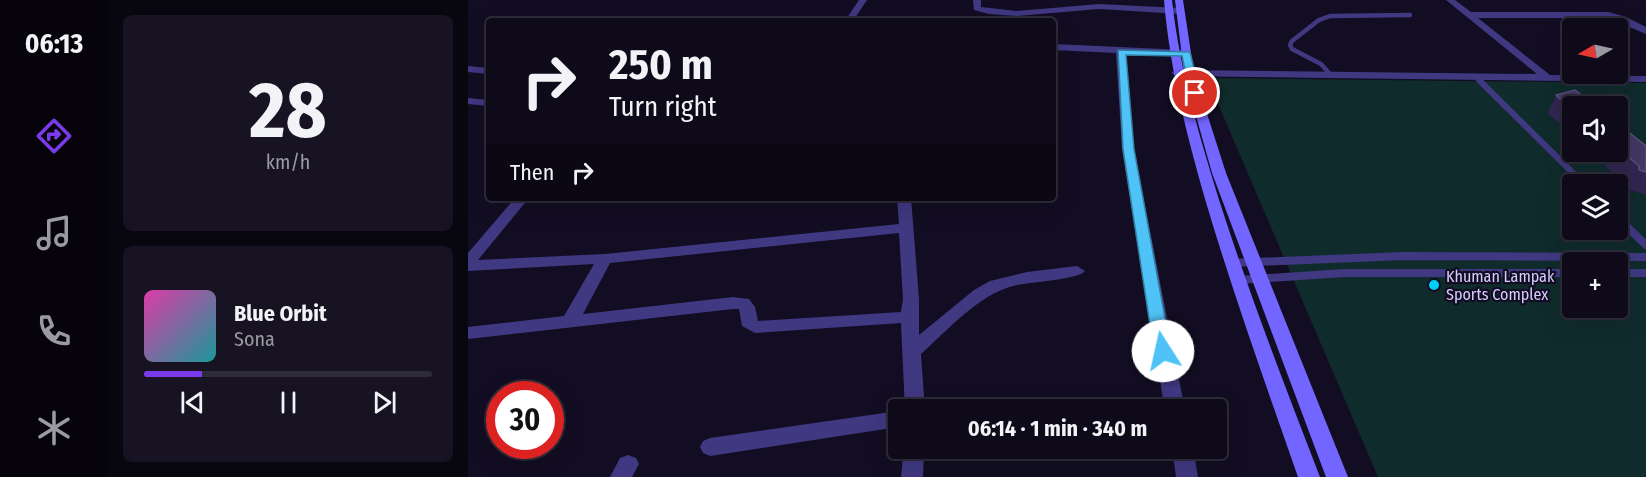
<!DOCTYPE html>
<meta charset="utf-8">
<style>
body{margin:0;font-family:"Fira Sans Condensed",sans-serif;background:#171323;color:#f1f3f6;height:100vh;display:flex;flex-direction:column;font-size:22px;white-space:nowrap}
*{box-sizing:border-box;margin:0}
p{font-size:20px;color:#9b9aa2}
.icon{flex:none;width:33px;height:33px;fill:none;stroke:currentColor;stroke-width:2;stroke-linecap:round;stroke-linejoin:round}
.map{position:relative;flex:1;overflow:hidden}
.details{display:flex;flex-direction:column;gap:15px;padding:15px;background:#08060e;width:360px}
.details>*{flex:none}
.banner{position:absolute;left:18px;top:18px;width:570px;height:183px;border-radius:6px;box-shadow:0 6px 24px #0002,0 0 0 2px #2e2b39;background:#0e0a1a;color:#f1f3f6;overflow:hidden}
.needle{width:39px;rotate:261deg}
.fabs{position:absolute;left:1094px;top:18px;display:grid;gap:12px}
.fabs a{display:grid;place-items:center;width:66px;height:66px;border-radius:6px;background:#0e0a1a;box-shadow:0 6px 24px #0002,0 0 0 2px #2e2b39;font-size:30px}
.speed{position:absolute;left:18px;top:381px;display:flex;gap:12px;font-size:30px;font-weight:700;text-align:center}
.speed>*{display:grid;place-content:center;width:78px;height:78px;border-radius:50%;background:#0e0a1a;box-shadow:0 6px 24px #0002,0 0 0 2px #2e2b39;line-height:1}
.speed .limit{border:9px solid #d22;background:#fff;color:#111}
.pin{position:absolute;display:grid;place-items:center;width:51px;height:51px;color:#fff;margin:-26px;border:3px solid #fff;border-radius:50%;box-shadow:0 2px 6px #0007}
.me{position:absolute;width:66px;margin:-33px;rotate:350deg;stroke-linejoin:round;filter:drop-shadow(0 0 4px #0008)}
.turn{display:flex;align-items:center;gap:21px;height:126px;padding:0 24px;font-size:27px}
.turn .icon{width:78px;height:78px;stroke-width:2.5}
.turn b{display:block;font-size:42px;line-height:51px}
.then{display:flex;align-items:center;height:57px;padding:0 24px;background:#0003;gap:12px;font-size:22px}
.details .card{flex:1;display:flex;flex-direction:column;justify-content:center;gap:9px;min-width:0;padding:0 21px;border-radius:9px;background:#171323}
.details .dial{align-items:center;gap:0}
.dial b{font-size:78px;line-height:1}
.song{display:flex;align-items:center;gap:18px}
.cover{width:72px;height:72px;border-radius:9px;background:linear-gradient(135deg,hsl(320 70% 55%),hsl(180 70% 35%))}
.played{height:6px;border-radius:3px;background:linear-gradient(90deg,#7c3aed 20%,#2e2b39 20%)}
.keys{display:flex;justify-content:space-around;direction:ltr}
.trip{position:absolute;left:420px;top:399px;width:339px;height:60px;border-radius:6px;background:#0e0a1a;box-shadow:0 6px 24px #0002,0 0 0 2px #2e2b39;font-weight:700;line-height:60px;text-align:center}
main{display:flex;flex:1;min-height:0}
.menu{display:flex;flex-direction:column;width:108px;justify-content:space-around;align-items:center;background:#06040a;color:#9b9aa2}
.menu .icon{width:42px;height:42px}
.menu .active{color:#7c3aed}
.menu b{font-size:27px;color:#f1f3f6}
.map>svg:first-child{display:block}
</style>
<main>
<nav class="menu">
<b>06:13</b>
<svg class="icon active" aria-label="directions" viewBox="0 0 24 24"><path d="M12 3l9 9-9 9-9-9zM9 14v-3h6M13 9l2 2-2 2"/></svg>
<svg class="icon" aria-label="music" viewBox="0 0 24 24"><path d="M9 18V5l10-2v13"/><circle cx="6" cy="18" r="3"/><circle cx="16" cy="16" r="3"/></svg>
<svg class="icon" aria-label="phone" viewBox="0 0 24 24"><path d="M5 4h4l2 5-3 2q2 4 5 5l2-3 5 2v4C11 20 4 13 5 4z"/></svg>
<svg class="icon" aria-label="climate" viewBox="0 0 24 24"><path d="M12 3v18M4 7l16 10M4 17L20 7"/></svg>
</nav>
<section class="details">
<div class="card dial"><b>28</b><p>km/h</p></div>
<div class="card">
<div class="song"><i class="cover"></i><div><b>Blue Orbit</b><p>Sona</p></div></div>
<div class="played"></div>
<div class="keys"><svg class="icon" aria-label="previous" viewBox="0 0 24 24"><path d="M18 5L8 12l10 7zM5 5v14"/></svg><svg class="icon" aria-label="pause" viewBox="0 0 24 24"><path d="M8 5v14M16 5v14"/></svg><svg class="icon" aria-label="next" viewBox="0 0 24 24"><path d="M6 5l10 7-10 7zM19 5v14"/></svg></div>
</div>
</section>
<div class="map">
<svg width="1178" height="477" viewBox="0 0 1178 477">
<rect width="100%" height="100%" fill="#120d22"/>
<path fill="#102b2c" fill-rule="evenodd" d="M739 78 1178 83V477H910ZM1104 106H1149V152H1104ZM1104 184H1149V230H1104ZM1104 262H1149V308H1104Z"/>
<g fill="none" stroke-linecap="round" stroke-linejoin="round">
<path stroke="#403881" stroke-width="4.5" d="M862 74 853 64 824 49 822 45 824 41 851 20 862 16 942 15
M1008 77 1012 81"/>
<path stroke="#403881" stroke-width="6" d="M1011 80 1115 183"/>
<path stroke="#403881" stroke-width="8" d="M1114 182 1116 184
M1149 217 1178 245
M763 263 935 256 1178 257
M1149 273H1178
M770 280 876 273H1104"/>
<path fill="#403881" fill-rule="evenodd" d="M391 0H399L385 21H377Z
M505 0H513V7L549 11 631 4 712 8 716 11 712 14 631 9 549 16 521 14 506 10Z
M978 0H987L1003 12H1140L1158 17 1178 27V34L1140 18H1010L1082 75 1178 76V82L708 76 703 73 708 70 1069 74Z
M585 44 718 50 723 53 718 56 658 53 666 149 717 410H665L668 404 695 399 654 149 648 53 585 50Z
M0 66 21 68V74L0 72Z
M0 98 21 100V106L0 104Z
M47 198H61L10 260 137 254 431 224 429 198H443L451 299V335L506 290 522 281 559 272 609 266 617 271C610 280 559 282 545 286 510 295 480 330 453 354L457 410H437L433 323 287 333 274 326 271 309H265L0 339V327L96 316 126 264 0 271V253ZM431 233 435 299 433 312 290 321 287 307 281 299 265 297 115 314 142 263Z
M430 411V427L242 456 235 453 232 447 235 441 242 438Z
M436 448H456L455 477H433Z
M704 448H725L730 477H708Z
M160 455 168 458 171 464 164 477H142L152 458Z"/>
<path fill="#7365ff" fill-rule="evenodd" d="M696 0H704C712 73 733 142 755 212 784 301 818 389 852 477H830C799 388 767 299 740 209 720 140 702 72 696 0Z
M707 0H715L726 73 758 173 880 477H858L744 173 716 73Z"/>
</g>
<path fill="#312650" d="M1088 95 1104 106V135L1080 113Z
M1149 123 1178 146V195L1160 189V186L1122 152H1149Z"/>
<path fill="#423863" stroke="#5a4f7b" stroke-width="1.5" d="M1107 90 1128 106H1104V109L1088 95Z
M1149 123 1178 146V172L1171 170V166L1149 147Z"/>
<path fill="#4fc3f7" stroke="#337fa1" stroke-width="1.5" d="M650 50 722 52 732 93 727 96 722 93 714 56 658 55 666 149 703 351 700 355H689L686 351 655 149Z"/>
<circle fill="#00d0f9" stroke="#120d22" stroke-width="2" cx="966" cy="285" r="6"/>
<g text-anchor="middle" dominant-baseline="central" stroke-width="4.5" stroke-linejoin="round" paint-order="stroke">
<g font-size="16" fill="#d7ceff" stroke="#120d22" text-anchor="start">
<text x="978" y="276">Khuman Lampak<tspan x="978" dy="18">Sports Complex</tspan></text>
</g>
</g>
</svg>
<div class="fabs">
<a><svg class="needle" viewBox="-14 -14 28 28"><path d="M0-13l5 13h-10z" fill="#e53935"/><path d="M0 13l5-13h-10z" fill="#9b9aa2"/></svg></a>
<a><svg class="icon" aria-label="sound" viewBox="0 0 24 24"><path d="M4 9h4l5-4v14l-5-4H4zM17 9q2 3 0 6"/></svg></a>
<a><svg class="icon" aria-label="layers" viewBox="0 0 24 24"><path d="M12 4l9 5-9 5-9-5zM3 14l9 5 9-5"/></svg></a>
<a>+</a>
</div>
<div class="speed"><div class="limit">30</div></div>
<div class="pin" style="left:727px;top:93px;background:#d93025"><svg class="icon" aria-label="arrive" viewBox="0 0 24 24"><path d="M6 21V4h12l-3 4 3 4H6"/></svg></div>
<svg class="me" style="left:695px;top:351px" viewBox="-20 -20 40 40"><circle r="19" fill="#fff"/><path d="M0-13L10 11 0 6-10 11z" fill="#4fc3f7"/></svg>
<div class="trip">06:14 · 1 min · 340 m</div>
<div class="banner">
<div class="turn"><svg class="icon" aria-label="right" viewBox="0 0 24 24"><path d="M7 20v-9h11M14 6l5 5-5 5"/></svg><div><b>250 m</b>Turn right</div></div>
<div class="then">Then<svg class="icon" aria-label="right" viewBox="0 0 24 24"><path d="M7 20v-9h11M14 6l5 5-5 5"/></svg></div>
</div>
</div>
</main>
